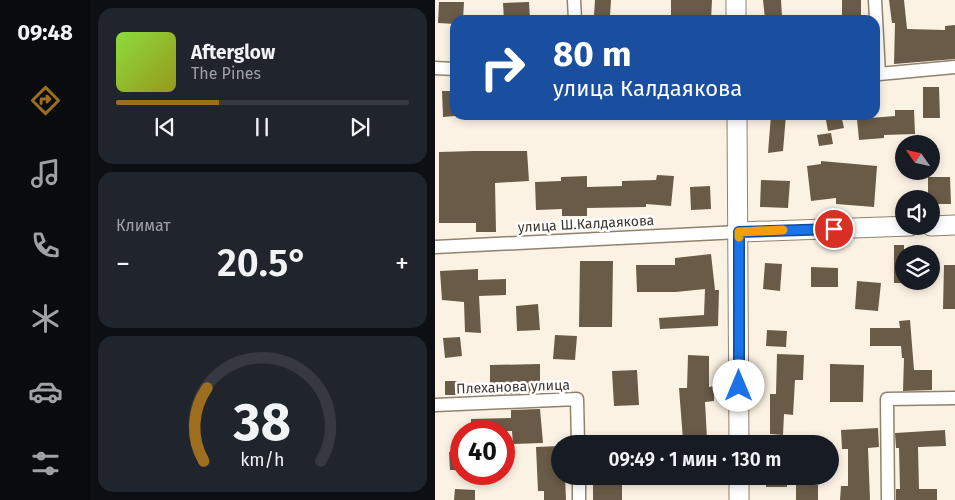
<!DOCTYPE html>
<html lang="ru">
<meta charset="utf-8">
<style>
body{margin:0;font-family:"Fira Sans",sans-serif;background:#20242c;color:#f1f3f6;height:100vh;display:flex;flex-direction:column;font-size:19px;white-space:nowrap}
*{box-sizing:border-box;margin:0}
p{font-size:16px;color:#9ea1a6}
.icon{flex:none;width:28px;height:28px;fill:none;stroke:currentColor;stroke-width:2;stroke-linecap:round;stroke-linejoin:round}
.map{position:relative;flex:1;overflow:hidden}
.sheet{display:flex;flex-direction:column;gap:8px;padding:8px;background:#0d0f14;width:345px}
.sheet>*{flex:none}
.top-card{position:absolute;left:15px;top:15px;width:430px;height:105px;border-radius:15px;box-shadow:0 2px 8px #0003;background:#1a4fa0;color:#fff;overflow:hidden}
.needle{width:32px;rotate:304deg}
.fabs{position:absolute;left:460px;top:135px;display:grid;gap:10px}
.fabs a{display:grid;place-items:center;width:45px;height:45px;border-radius:50%;background:#171b24;box-shadow:0 2px 8px #0003;font-size:25px}
.speed{position:absolute;left:15px;top:420px;display:flex;gap:10px;font-size:25px;font-weight:700;text-align:center}
.speed>*{display:grid;place-content:center;width:65px;height:65px;border-radius:50%;background:#171b24;box-shadow:0 2px 8px #0003;line-height:1}
.speed .limit{border:8px solid #d22;background:#fff;color:#111}
.pin{position:absolute;display:grid;place-items:center;width:42px;height:42px;color:#fff;margin:-21px;border:2px solid #fff;border-radius:50%;box-shadow:0 1px 5px #0007}
.me{position:absolute;width:55px;margin:-28px;rotate:0deg;stroke-linejoin:round;filter:drop-shadow(0 0 4px #0008)}
.turn{display:flex;align-items:center;gap:18px;height:105px;padding:0 20px;font-size:22px}
.turn .icon{width:65px;height:65px;stroke-width:2.5}
.turn b{display:block;font-size:35px;line-height:42px}
.big{font-size:38px;font-weight:600;line-height:1.1}
.sheet .tile{flex:1;display:flex;flex-direction:column;justify-content:center;gap:8px;min-width:0;padding:0 18px;border-radius:15px;background:#20242c}
.sheet .dial{align-items:center;gap:0}
.dial svg{height:130px;overflow:visible;fill:none;stroke:#363941;stroke-width:7;stroke-linecap:round;text-anchor:middle}
.dial text{fill:#f1f3f6;stroke:none}
.song{display:flex;align-items:center;gap:15px}
.cover{width:60px;height:60px;border-radius:8px;background:linear-gradient(135deg,hsl(90 70% 55%),hsl(60 70% 35%))}
.played{height:5px;border-radius:2px;background:linear-gradient(90deg,#9d6e20 35%,#363941 35%)}
.keys{display:flex;justify-content:space-around;direction:ltr}
.heat{display:flex;justify-content:space-between;align-items:center;font-size:28px;direction:ltr}
.trip{position:absolute;left:116px;top:435px;width:288px;height:50px;border-radius:25px;background:#171b24;box-shadow:0 2px 8px #0003;font-weight:600;line-height:50px;text-align:center}
main{display:flex;flex:1;min-height:0}
.tabs{display:flex;flex-direction:column;width:90px;justify-content:space-around;align-items:center;background:#090b0e;color:#9ea1a6}
.tabs .icon{width:35px;height:35px}
.tabs .current{color:#9d6e20}
.tabs b{font-size:22px;color:#f1f3f6}
.map>svg:first-child{display:block}
</style>
<main>
<nav class="tabs">
<b>09:48</b>
<svg class="icon current" aria-label="directions" viewBox="0 0 24 24"><path d="M12 3l9 9-9 9-9-9zM9 14v-3h6M13 9l2 2-2 2"/></svg>
<svg class="icon" aria-label="music" viewBox="0 0 24 24"><path d="M9 18V5l10-2v13"/><circle cx="6" cy="18" r="3"/><circle cx="16" cy="16" r="3"/></svg>
<svg class="icon" aria-label="phone" viewBox="0 0 24 24"><path d="M5 4h4l2 5-3 2q2 4 5 5l2-3 5 2v4C11 20 4 13 5 4z"/></svg>
<svg class="icon" aria-label="climate" viewBox="0 0 24 24"><path d="M12 3v18M4 7l16 10M4 17L20 7"/></svg>
<svg class="icon" aria-label="car" viewBox="0 0 24 24"><path d="M5 17H2v-5l4-1 3-4h7l3 4 3 1v5h-3M9 17h6M6 11h13"/><circle cx="7" cy="17" r="2"/><circle cx="17" cy="17" r="2"/></svg>
<svg class="icon" aria-label="filters" viewBox="0 0 24 24"><path d="M4 7h16M4 17h16"/><circle cx="9" cy="7" r="2"/><circle cx="15" cy="17" r="2"/></svg>
</nav>
<section class="sheet">
<div class="tile">
<div class="song"><i class="cover"></i><div><b>Afterglow</b><p>The Pines</p></div></div>
<div class="played"></div>
<div class="keys"><svg class="icon" aria-label="previous" viewBox="0 0 24 24"><path d="M18 5L8 12l10 7zM5 5v14"/></svg><svg class="icon" aria-label="pause" viewBox="0 0 24 24"><path d="M8 5v14M16 5v14"/></svg><svg class="icon" aria-label="next" viewBox="0 0 24 24"><path d="M6 5l10 7-10 7zM19 5v14"/></svg></div>
</div>
<div class="tile"><p>Климат</p>
<div class="heat"><a>−</a><b class="big">20.5°</b><a>+</a></div>
</div>
<div class="tile dial"><svg viewBox="0 0 100 80">
<path d="M14 69A42 42 0 1 1 86 69"/>
<path d="M14 69A42 42 0 0 1 16 24" stroke="#9d6e20"/>
<text x="50" y="56" font-size="32" font-weight="700">38</text>
<text x="50" y="72" font-size="11">km/h</text>
</svg></div>
</section>
<div class="map">
<svg width="520" height="500" viewBox="0 0 520 500">
<rect width="100%" height="100%" fill="#fcf2e4"/>
<path fill="#695b47" d="M160 0H176L175 16 159 15Z
M236 0H277L276 20H236Z
M328 0H346L347 17 330 19Z
M407 0H426V20H407Z
M454 0H469L472 29 510 30V26L520 25V59L459 64 460 23H457Z
M4 2H29L28 20H20V24L3 23Z
M94 2 95 20H69L68 3Z
M488 87H504L505 118H488Z
M7 91H20V116L8 117Z
M460 110H479L480 134 449 135V138L424 140 422 119 460 116Z
M336 115H351L348 151 333 153Z
M390 115H406L409 128 393 131Z
M396 133 398 144 384 146 382 135Z
M39 151H92L94 181 60 183 61 232H41V223H4V152Z
M386 161 442 166 439 207 401 204V198L376 201 372 166 386 164Z
M222 175 239 176 236 206 211 204V207L152 208V216H127V209L101 210 100 182 126 181V177L152 176V187L187 186V181L221 180Z
M493 177H515L516 204H496V199H493Z
M326 180 355 181 353 208 325 207Z
M275 186 276 209 256 210 255 187Z
M459 245H469V283H459Z
M276 254 280 290H284L283 326 225 329 224 318 269 315 270 289 241 292H202L201 265H240V258Z
M145 261H178L177 327H144Z
M330 263 347 264 345 291 328 289Z
M509 265H520V309H508Z
M376 267 403 268V287H376Z
M43 269V280L71 279V295L44 296 46 333 30 332 29 302 7 300 5 271Z
M422 281 446 283 443 311 420 309Z
M103 304 105 330 82 331 81 306Z
M475 320 479 370H497V390L468 391 469 358H467L466 346H435V328H465L464 321Z
M332 330 352 331 351 347 331 346Z
M120 335 142 336 140 360 118 359Z
M25 337 27 356 10 358 8 338Z
M342 354 369 355 368 380H360L358 415 349 414 348 435 335 434V394H341Z
M253 355 274 356V387L279 386V401L270 402 272 439 248 440 244 388H252Z
M105 364V392L55 395V365Z
M395 364 429 365 428 402H395Z
M202 370 204 405 179 406 177 371Z
M10 381H30L29 395H10Z
M105 409 108 443 78 444 77 431H36V419L76 418V410Z
M443 428 444 447 433 448 435 500H405L406 486H413V449H407L406 430Z
M510 430 511 446 483 447 484 489H502V500H461V489H465L464 448H461L460 433Z
M125 446V476H130L131 500H109V491H103L101 447Z
M26 451V470H15L14 452Z
M158 476H187V500H158Z
M331 476H352V487H331Z
M361 485H383V500H361Z
M20 489 40 490V500H19Z"/>
<g fill="none" stroke-linecap="round" stroke-linejoin="round">
<g stroke="#91826d" stroke-width="15">
<path id="street" d="M139 0 140 20
M440 0 444 74 520 67
M0 68 20 69
M0 247 304 232
M0 405 142 399 143 444
M144 476V500
M453 500 452 399 520 398"/>
</g>
<g stroke="#91826d" stroke-width="21">
<path id="secondary" d="M301 0V20
M302 115 304 444
M496 226 520 225
M304 232 475 226
M304 476V500"/>
</g>
<use href="#street" stroke="#fff" stroke-width="12"/>
<use href="#secondary" stroke="#fff" stroke-width="19"/>
</g>
<g fill="none" stroke-linecap="round" stroke-linejoin="round">
<g stroke="#114b97" stroke-width="12">
<path id="route" d="M304 386V232L399 229"/>
</g>
<use href="#route" stroke="#1a73e8" stroke-width="9"/>
<path stroke="#f59e0b" stroke-width="9" d="M304 237V232L348 230"/>
</g>
<g text-anchor="middle" dominant-baseline="central" stroke-width="5" stroke-linejoin="round" paint-order="stroke">
<g font-size="14" fill="#3d372e" stroke="#fff">
<text transform="translate(151 224) rotate(-3)">улица Ш.Калдаякова</text>
<text transform="translate(78 387) rotate(-2)">Плеханова улица</text>
</g>
</g>
</svg>
<div class="fabs">
<a><svg class="needle" viewBox="-14 -14 28 28"><path d="M0-13l5 13h-10z" fill="#e53935"/><path d="M0 13l5-13h-10z" fill="#9ea1a6"/></svg></a>
<a><svg class="icon" aria-label="sound" viewBox="0 0 24 24"><path d="M4 9h4l5-4v14l-5-4H4zM17 9q2 3 0 6"/></svg></a>
<a><svg class="icon" aria-label="layers" viewBox="0 0 24 24"><path d="M12 4l9 5-9 5-9-5zM3 14l9 5 9-5"/></svg></a>
</div>
<div class="speed"><div class="limit">40</div></div>
<div class="pin" style="left:399px;top:229px;background:#d93025"><svg class="icon" aria-label="arrive" viewBox="0 0 24 24"><path d="M6 21V4h12l-3 4 3 4H6"/></svg></div>
<svg class="me" style="left:304px;top:386px" viewBox="-20 -20 40 40"><circle r="19" fill="#fff"/><path d="M0-13L10 11 0 6-10 11z" fill="#1a73e8"/></svg>
<div class="trip">09:49 · 1 мин · 130 m</div>
<div class="top-card">
<div class="turn"><svg class="icon" aria-label="right" viewBox="0 0 24 24"><path d="M7 20v-9h11M14 6l5 5-5 5"/></svg><div><b>80 m</b>улица Калдаякова</div></div>
</div>
</div>
</main>
